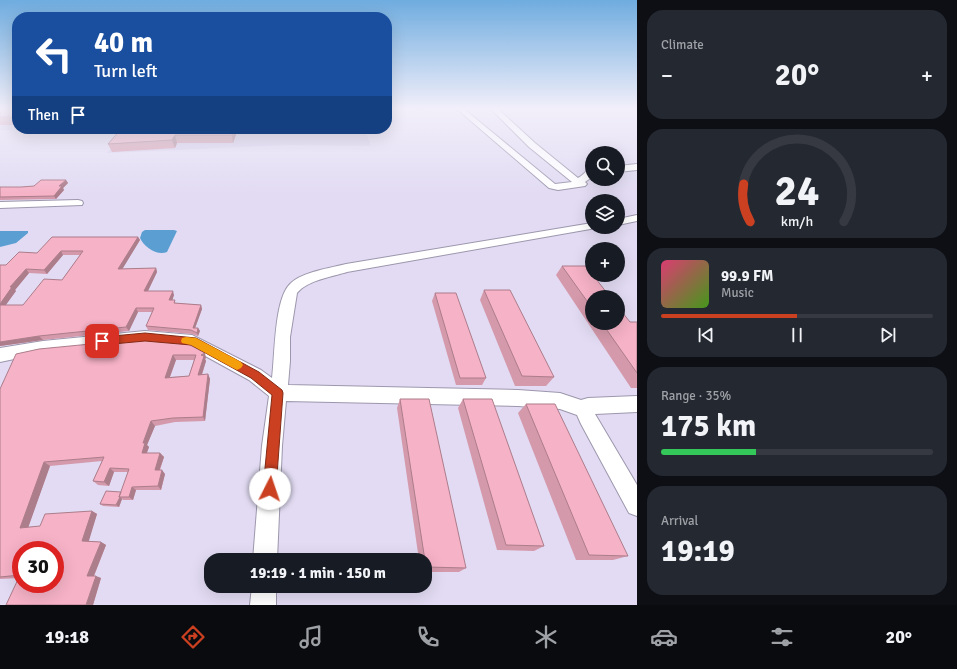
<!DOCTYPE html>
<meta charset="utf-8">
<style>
body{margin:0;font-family:Signika,sans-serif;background:#242831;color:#f1f3f6;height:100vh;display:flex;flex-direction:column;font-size:15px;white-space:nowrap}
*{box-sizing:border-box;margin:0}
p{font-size:13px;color:#9ea1a6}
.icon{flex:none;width:22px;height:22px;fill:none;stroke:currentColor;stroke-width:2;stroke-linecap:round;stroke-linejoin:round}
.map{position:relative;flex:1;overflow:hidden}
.sheet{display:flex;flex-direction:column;gap:10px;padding:10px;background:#0d0f14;width:320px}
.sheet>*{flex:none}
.hud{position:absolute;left:12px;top:12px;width:380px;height:122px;border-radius:16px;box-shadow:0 4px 16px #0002;background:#1a4fa0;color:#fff;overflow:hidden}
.buttons{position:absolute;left:585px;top:146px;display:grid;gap:8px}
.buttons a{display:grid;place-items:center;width:40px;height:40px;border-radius:50%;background:#171b24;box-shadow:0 4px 16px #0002;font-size:20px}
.speed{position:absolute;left:12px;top:541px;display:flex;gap:8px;font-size:20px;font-weight:700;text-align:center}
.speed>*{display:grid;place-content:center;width:52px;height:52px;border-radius:50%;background:#171b24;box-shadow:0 4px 16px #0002;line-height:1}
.speed .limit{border:6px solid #d22;background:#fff;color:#111}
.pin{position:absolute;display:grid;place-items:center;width:34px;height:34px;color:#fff;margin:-17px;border-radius:8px;box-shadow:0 2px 6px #0006}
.me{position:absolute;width:44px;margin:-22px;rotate:4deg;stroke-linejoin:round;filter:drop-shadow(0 0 3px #0008)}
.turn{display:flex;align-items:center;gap:14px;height:84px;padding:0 16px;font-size:18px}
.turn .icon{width:52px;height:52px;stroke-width:2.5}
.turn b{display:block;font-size:28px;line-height:34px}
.then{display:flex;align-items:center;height:38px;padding:0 16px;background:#0003;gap:8px;font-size:15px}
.big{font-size:30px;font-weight:700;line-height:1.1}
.sheet .tile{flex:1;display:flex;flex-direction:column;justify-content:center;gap:6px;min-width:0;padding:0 14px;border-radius:16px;background:#242831}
.sheet .dial{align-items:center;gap:0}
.dial svg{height:104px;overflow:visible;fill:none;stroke:#363941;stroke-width:7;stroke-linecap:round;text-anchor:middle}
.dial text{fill:#f1f3f6;stroke:none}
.song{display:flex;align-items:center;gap:12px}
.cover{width:48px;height:48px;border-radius:6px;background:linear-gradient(135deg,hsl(340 70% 55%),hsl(100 70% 35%))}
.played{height:4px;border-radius:2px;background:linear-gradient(90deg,#ca4021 50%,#363941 50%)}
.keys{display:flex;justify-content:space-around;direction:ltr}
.heat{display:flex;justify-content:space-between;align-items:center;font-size:22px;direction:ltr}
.charge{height:6px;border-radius:3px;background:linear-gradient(90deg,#34c759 35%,#363941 0)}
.trip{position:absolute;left:204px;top:553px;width:228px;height:40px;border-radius:16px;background:#171b24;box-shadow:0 4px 16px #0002;font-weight:700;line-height:40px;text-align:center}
.menu{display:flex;height:64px;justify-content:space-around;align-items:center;background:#090b0e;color:#9ea1a6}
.menu .icon{width:28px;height:28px}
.menu .current{color:#ca4021}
.menu b{font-size:18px;color:#f1f3f6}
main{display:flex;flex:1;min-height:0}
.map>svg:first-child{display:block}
</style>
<main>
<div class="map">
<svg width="637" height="605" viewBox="0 0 637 605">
<rect width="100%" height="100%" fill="#e2dbf3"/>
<path fill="#d7ceec" d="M0 109H17V129H365L371 146 289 145 107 153 126 131 0 130Z"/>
<path fill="#5b9fd2" d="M145 230H174L177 231 167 252C157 256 144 247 140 238L142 232Z
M0 231H28V233L16 243 0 247Z"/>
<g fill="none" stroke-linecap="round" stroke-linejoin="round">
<g stroke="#9d97ad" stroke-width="2">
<path id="minor" d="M457 109H464L555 184 572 182 529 147 491 109H498L535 143 578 178C584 175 587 169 592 167V177L585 182 587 184 585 186 558 190 549 188Z
M637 164V170L618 172V166Z
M78 200 82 201 83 203 82 205 0 208V202Z
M637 215V221L618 225V219Z
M592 223V227H597L596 228 347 272C331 277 308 280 297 293L290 337V361L288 385 518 390 560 393 581 400 588 398 637 396V412L595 414 637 485V516L629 513 581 424 577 415 560 409 518 406 286 401 282 446 277 560H253L262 446 269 396 249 380 189 347 145 343 43 353 0 362V348L43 341 145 331 192 335 261 370 272 378C275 356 274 297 291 283 302 272 331 268 346 264Z
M252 586H276V605H250Z"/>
</g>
<use href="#minor" fill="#fff" fill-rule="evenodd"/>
</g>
<path fill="#d499ab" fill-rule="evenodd" d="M0 109H17V125H0Z
M415 109H427L426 110H415Z
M121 129H238L233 143H177L175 148 112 152 108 144Z
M66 180 68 183 63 188 64 190 56 199 0 200V187H21L34 186Z
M138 237 140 240 122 269 156 268 157 272 148 291 174 295 172 300 176 303 201 305 202 309 195 328H198L200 331 198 336 192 334 148 330 146 326 152 312H138L129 331 43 340 0 346 6 265 37 253ZM63 255H80L62 280 23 305H5L16 291 15 290 29 273 47 274Z
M562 266 592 297V323H618L637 322V388H631L556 275Z
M484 290 554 377 546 386H515L480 300Z
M435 293 486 378 482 385H456L432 301Z
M142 339 206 358 205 359 206 361 202 375 208 374 210 379 205 421 175 422 155 426 147 445 149 447 147 453H160L164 457 160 470 165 474 161 490H136L133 500H123L122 499 119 507 103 506 100 504 121 492 128 472H114L109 486 98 485 93 481 102 461 50 466 28 527 40 526 92 511 97 514 88 541 101 542 106 545 94 576 101 578 93 605H6L19 578 0 579V389ZM176 360H194L189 376 170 377Z
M400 399 466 568 459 572H425V560H419L397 408Z
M463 399 544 546 534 551 497 550 458 408Z
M526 404 628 556 613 560H576L518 413Z"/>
<path fill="#ac7d8b" d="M234 129H238L233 143 232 135Z
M175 135 177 143 175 148 172 140Z
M66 180 68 183 63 188 64 190 56 199 54 196 59 186Z
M138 237 140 240 120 273 118 269Z
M61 251 63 255 47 274 44 270Z
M156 268 157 272 146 295 144 291Z
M26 269 29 273 15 290 16 291 3 309 0 306V304L10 287Z
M173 291 174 295 171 304 169 300Z
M201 305 202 309 194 331 193 328Z
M136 308 138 312 129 331 126 327Z
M198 328 200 331 198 336 197 333Z
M39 336 43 340 0 346V342Z
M205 353 206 358 205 359 206 361 200 380 198 375 201 355Z
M173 355 176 360 168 382 165 378Z
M208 374 210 379 205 421 203 417Z
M151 421 155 426 147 445 149 447 145 457 142 453 143 443Z
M160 453 164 457 158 474 155 470Z
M44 462 50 466 27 531 20 528Z
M110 468 114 472 109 486 104 482Z
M162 470 165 474 161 490 158 486Z
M132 487 136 490 133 500 129 497Z
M120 497 122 499 119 507 116 505Z
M92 511 97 514 88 544 82 541Z
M101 542 106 545 93 578 87 576Z
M96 576 101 578 93 605H86Z"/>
<path fill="#f6b2c7" stroke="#ac7d8b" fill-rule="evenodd" d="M0 109H17V117H0Z
M121 129H234L232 135H175L172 140 108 144Z
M41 180H66L59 186H62L54 196 0 197V187H21L34 186Z
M52 237H138L118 269 156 268 144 291H173L169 300H175L174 303 201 305 193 328H198L197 333 191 330 146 326 154 308H136L126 327 39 336 0 342V305H23L44 279 62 280 83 251H61L44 270 26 269 10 287H12L0 304V265H6L19 252 37 253Z
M562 266H586L592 273V275H593L610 297H592V308Z
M484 290H510L554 377 522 376Z
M435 293H456L486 378H460Z
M618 307 630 322H637V373L602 323H618Z
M142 339 186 343 205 353 201 355 204 356 198 375 208 374 203 417 173 418 151 421 143 443H145L142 453H160L155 470H162L158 486 132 487 129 497H119L129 469 110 468 104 482 93 481 104 457 44 462 20 528 40 526 45 514 92 511 82 541 101 542 87 576H96L86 605H6L20 575 0 577V389L16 354 39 349ZM173 355H196L189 376 165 378ZM21 550H55V584H21Z
M400 399H429L466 568 426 567Z
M463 399H492L544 546 506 545Z
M526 404H555L628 556 589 555Z
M106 491 121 492 119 497H120L116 505 100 504Z"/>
<linearGradient id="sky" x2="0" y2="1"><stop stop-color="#6facdf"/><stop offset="0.56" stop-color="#f2effa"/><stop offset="1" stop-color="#f2effa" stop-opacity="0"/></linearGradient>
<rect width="637" height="194" fill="url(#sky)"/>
<path fill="#ca4021" stroke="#832a15" d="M145 333 196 338 259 372 282 390 283 393 276 489 274 494 270 496 265 494 263 489 272 395 251 378 191 345 145 341 102 345 99 343 97 341 99 338 102 337Z"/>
<path fill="#f59e0b" d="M186 337 196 338 241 362 243 365 241 368 237 370 233 368 191 345 182 343 181 341 182 338Z"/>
</svg>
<div class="buttons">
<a><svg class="icon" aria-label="search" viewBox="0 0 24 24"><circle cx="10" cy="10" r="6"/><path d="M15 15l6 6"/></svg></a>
<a><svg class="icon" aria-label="layers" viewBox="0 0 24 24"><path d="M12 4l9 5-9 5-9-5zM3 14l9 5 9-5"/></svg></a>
<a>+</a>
<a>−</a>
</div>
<div class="speed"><div class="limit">30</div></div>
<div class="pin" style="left:102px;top:341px;background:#d93025"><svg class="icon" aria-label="arrive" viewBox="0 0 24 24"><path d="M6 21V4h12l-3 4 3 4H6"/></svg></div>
<svg class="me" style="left:270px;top:489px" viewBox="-20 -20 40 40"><circle r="19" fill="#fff"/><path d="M0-13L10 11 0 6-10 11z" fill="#ca4021"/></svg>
<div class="trip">19:19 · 1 min · 150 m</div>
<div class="hud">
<div class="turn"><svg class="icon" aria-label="left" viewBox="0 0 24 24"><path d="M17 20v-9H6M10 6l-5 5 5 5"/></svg><div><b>40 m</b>Turn left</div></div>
<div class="then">Then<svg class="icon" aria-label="arrive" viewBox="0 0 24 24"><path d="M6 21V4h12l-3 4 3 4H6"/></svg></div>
</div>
</div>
<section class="sheet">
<div class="tile"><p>Climate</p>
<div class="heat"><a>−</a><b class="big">20°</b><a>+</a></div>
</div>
<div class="tile dial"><svg viewBox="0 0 100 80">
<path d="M14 69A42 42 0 1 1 86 69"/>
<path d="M14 69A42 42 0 0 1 9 40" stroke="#ca4021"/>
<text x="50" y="56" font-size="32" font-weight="700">24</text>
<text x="50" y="72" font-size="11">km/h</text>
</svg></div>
<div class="tile">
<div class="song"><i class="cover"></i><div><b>99.9 FM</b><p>Music</p></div></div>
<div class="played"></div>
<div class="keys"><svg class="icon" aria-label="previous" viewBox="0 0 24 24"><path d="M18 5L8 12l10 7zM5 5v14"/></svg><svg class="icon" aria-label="pause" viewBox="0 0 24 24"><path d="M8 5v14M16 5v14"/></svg><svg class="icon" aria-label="next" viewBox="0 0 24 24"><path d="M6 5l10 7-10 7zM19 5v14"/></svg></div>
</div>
<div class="tile"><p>Range · 35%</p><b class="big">175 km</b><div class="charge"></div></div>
<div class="tile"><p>Arrival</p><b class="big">19:19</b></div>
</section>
</main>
<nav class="menu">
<b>19:18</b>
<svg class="icon current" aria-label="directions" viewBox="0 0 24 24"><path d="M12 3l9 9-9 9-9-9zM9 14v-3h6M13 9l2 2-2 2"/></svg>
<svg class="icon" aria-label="music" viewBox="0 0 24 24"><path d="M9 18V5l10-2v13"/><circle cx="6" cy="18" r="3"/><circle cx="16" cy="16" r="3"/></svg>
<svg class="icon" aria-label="phone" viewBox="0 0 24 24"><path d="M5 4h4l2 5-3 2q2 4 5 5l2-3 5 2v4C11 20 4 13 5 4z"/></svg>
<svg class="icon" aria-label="climate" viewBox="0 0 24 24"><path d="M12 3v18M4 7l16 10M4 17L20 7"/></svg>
<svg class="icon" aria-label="car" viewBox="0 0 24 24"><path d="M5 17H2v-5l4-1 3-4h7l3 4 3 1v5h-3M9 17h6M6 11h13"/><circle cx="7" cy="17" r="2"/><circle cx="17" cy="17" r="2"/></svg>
<svg class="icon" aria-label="filters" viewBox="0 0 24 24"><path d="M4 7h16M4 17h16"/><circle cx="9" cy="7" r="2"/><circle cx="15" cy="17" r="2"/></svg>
<b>20°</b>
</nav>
